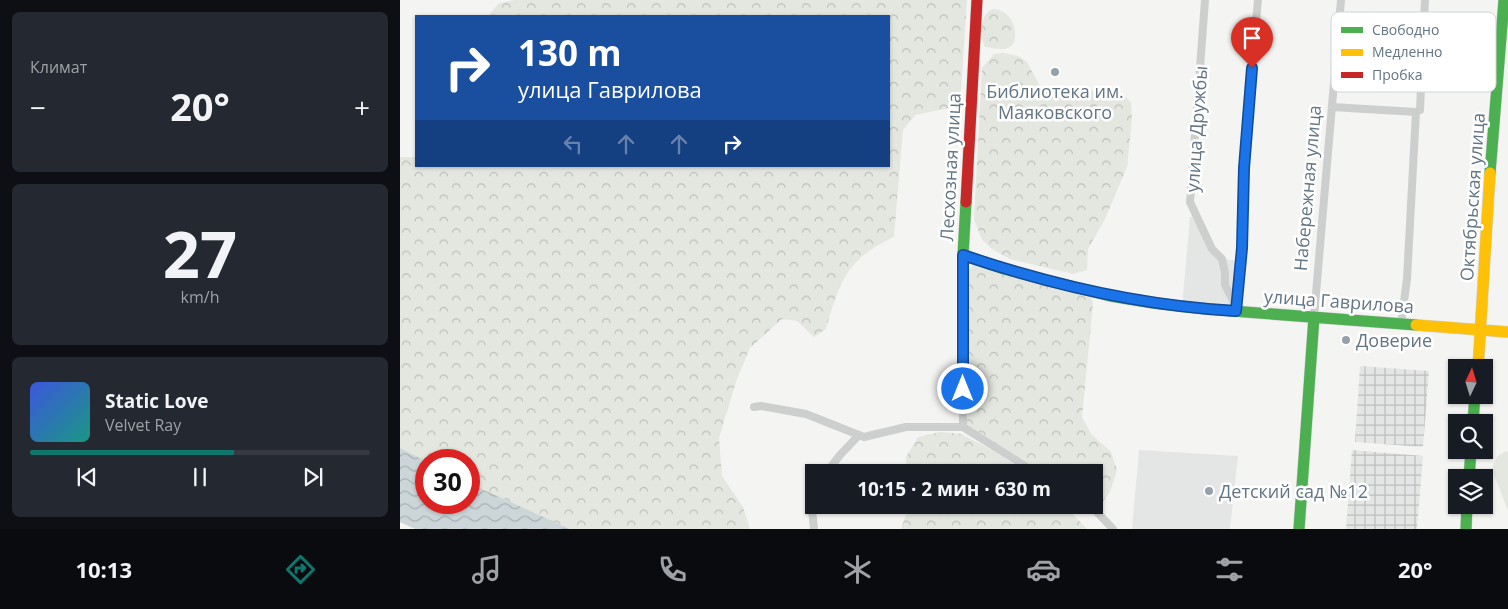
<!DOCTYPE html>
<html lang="ru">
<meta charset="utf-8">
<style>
body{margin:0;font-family:"Open Sans",sans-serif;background:#242831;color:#f1f3f6;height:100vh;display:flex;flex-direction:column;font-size:19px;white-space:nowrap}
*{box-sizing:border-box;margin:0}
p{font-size:16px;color:#9ea1a6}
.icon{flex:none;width:28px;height:28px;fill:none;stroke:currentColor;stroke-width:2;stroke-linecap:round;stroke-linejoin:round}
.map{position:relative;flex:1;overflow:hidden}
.panel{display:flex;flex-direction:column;gap:12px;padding:12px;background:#0d0f14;width:400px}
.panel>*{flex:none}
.hud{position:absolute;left:15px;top:15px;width:475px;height:152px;border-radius:0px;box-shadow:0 1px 4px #0004;background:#1a4fa0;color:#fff;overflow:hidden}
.needle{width:32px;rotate:4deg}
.fabs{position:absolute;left:1048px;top:359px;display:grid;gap:10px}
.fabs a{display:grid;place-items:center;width:45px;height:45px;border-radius:0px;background:#171b24;box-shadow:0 1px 4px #0004;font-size:25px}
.speed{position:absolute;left:15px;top:449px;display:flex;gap:10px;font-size:25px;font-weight:700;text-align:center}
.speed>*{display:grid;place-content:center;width:65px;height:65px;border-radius:50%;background:#171b24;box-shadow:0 1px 4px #0004;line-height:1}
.speed .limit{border:8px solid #d22;background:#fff;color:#111}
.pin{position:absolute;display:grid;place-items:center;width:42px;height:42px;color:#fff;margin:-51px -21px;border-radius:50% 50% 50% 0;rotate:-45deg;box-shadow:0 0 5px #0007}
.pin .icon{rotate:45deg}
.me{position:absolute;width:55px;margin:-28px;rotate:0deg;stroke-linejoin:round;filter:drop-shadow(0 0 4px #0008)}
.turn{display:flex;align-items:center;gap:18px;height:105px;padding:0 20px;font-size:22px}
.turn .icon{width:65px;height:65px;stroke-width:2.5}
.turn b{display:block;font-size:35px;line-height:42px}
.lanes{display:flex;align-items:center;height:48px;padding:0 20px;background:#0003;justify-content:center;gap:25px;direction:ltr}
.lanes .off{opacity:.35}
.big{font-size:38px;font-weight:700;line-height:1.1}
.panel .card{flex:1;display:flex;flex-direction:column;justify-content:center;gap:8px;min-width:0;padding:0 18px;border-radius:8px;background:#242831}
.panel .dial{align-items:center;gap:0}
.dial b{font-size:65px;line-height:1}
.song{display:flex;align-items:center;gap:15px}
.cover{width:60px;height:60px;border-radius:8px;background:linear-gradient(135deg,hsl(230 70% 55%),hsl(170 70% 35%))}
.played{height:5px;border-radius:2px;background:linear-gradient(90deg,#0f766e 60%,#363941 60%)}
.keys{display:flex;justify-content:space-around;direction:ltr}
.heat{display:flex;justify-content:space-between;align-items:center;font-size:28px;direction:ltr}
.trip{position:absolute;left:405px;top:464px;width:298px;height:50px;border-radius:0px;background:#171b24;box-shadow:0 1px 4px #0004;font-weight:700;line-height:50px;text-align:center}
.tabs{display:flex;height:80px;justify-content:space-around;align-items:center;background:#090b0e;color:#9ea1a6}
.tabs .icon{width:35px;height:35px}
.tabs .on{color:#0f766e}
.tabs b{font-size:22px;color:#f1f3f6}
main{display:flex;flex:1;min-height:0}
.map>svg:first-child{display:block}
</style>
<main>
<section class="panel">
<div class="card"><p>Климат</p>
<div class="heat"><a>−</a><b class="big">20°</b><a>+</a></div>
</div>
<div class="card dial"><b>27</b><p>km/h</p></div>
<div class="card">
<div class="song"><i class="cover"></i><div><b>Static Love</b><p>Velvet Ray</p></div></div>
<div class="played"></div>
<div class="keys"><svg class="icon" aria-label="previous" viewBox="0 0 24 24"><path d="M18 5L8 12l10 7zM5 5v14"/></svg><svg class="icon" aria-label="pause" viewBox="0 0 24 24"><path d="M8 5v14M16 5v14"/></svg><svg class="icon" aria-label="next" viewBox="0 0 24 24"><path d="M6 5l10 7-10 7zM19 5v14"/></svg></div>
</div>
</section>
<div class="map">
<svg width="1108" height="529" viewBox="0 0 1108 529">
<defs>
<pattern id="industrial-grid" width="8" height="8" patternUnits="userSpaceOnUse" patternTransform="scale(1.25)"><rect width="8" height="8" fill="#e4e6e5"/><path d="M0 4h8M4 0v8" fill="none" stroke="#bcbfbf"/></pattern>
<pattern id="forest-crowns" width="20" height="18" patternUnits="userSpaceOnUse" patternTransform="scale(1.25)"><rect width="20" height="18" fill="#e4e7e0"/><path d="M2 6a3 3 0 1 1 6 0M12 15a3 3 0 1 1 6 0" fill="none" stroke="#bcc0bb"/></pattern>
<pattern id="water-waves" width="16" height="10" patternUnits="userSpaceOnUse" patternTransform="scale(1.25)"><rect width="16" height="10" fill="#ccd5d7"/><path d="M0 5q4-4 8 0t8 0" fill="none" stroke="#a9b1b4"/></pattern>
</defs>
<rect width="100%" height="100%" fill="#f4f4f2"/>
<path fill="#e4e6e5" d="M790 217H796L822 259 840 261 836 311 782 306Z
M739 450 838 456 830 529H732Z"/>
<path fill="url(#industrial-grid)" d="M960 366 1029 371 1023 447 955 442Z
M952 450 1023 456 1017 529H946Z"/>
<path fill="#e4e7e0" d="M1108 451V511L1092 470C1094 460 1098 453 1108 451Z"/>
<path fill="url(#forest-crowns)" d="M115 0H567L561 91 549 108 515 115 503 130 494 237C447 259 440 280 426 329L414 337 397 321 382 319 350 348 337 379 319 438 322 476 343 507 350 529H170L69 483V460H26V461L0 448V157H16V166H489V16H88L99 3Z
M593 9C608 10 616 23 615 37 614 42 614 45 609 47 602 51 593 48 585 47 579 36 580 13 593 9Z
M603 53 619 56 627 62 642 90C668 92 693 90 719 91L731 102 732 119 727 167 705 219 688 249 687 270 673 274 610 259 592 249 582 240 574 219 582 68 594 54Z
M575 264 691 296 693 304 682 417 691 434 711 452 717 470 710 492 702 503H694V472H643L566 424 559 410 568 270Z
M540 432 561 434 588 448 627 472H506V457L518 437Z
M509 505H664L687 529H501Z"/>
<path fill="url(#water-waves)" d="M0 448 26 461V502H69V483L170 529H15L0 522Z"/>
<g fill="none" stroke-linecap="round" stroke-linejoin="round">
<g stroke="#d0d2d2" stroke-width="12">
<path id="fast" d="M1090 173 1104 0
M566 202 563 255 604 269 710 296 753 303 806 309 1016 325
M1073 422 1075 395
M1069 478 1071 450
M899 529 914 317
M1066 529 1067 505"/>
</g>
<g stroke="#d0d2d2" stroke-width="12">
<path id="slow" d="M1016 325 1108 332
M1078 368 1090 173"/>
</g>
<g stroke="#d0d2d2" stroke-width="12">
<path id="jam" d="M566 202 577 0"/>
</g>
<path stroke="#cdcfcf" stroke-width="8" d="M805 0 790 202 812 249 822 259 825 273V285L836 306
M932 107 1016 112 1007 279 1001 324
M1020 110 1025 0
M836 306 842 248 844 168 849 102 858 0
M914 317 941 0
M354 407 361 406 406 414 464 437 506 427H563L635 472
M563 427V255
M427 472 440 455 459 435
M414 501 412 510 414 529
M687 505 696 511 713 529"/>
<use href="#fast" stroke="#4caf50" stroke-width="11"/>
<use href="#slow" stroke="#ffc107" stroke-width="11"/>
<use href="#jam" stroke="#c62828" stroke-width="11"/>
</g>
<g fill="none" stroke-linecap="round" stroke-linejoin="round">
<g stroke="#114b97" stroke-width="12">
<path id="route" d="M563 389V255C651 285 742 306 836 311L842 248 844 168 852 68"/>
</g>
<use href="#route" stroke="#1a73e8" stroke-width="9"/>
</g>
<g fill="#95a1aa" stroke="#fff" stroke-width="2">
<circle cx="655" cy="72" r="5"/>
<circle cx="946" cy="340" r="5"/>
<circle cx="809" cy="491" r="5"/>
</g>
<g text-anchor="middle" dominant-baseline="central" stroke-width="5" stroke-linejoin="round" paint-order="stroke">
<g font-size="18" fill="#627584" stroke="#fff" text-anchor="start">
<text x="655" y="91" text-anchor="middle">Библиотека им.<tspan x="655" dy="21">Маяковского</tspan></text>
<text x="956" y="340">Доверие</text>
<text x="819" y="491">Детский сад №12</text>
</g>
<g font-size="18" fill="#627584" stroke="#fff">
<text transform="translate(796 129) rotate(-86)">улица Дружбы</text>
<text transform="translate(550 167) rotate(-87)">Лесхозная улица</text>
<text transform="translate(907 188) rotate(-85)">Набережная улица</text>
<text transform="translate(1072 197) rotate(-86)">Октябрьская улица</text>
<text transform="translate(939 301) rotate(4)">улица Гаврилова</text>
</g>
</g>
<rect x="931" y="12" width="165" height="80" rx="8" fill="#fff" stroke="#d0d6da" stroke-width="1"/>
<rect x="941" y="27" width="22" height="6" fill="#4caf50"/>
<rect x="941" y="49" width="22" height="7" fill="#ffc107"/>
<rect x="941" y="72" width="22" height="6" fill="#c62828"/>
<g font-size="14" fill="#627584">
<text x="972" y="35">Свободно</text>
<text x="972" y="57">Медленно</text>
<text x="972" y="80">Пробка</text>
</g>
</svg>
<div class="fabs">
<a><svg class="needle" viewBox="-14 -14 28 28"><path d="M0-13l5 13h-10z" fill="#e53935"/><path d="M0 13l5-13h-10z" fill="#9ea1a6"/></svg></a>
<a><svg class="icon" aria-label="search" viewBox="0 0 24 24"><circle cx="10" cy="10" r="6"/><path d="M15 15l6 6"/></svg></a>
<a><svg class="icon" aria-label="layers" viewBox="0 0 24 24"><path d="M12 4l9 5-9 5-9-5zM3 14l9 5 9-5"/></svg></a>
</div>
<div class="speed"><div class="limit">30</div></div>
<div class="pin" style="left:852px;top:68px;background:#d93025"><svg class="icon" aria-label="arrive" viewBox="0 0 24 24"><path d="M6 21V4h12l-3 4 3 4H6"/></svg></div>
<svg class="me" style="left:563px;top:389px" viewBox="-20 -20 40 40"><circle r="17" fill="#1a73e8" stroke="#fff" stroke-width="3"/><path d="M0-11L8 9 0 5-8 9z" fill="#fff"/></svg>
<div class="trip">10:15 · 2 мин · 630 m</div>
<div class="hud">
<div class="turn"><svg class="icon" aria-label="right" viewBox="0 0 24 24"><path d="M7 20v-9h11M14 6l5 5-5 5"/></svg><div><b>130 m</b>улица Гаврилова</div></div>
<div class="lanes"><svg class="icon off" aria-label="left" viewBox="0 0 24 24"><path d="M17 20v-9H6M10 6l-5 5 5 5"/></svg><svg class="icon off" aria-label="ahead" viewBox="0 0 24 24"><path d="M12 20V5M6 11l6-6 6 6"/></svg><svg class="icon off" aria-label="ahead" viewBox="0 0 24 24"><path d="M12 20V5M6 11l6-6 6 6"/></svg><svg class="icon" aria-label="right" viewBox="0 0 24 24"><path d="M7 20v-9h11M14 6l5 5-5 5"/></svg></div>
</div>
</div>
</main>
<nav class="tabs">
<b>10:13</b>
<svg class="icon on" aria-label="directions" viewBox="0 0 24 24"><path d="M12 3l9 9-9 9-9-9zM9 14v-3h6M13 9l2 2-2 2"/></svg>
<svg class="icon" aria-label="music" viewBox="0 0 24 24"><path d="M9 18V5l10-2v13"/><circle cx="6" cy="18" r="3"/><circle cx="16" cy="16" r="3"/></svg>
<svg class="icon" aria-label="phone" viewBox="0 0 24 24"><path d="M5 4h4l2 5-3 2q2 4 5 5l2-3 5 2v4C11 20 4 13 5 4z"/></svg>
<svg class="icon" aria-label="climate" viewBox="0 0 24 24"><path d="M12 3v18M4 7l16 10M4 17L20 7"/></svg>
<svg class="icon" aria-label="car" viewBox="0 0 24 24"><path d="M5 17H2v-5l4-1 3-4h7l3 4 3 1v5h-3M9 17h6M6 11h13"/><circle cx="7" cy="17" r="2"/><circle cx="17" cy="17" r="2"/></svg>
<svg class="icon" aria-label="filters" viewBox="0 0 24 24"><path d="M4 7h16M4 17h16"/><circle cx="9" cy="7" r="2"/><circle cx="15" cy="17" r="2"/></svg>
<b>20°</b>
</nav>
